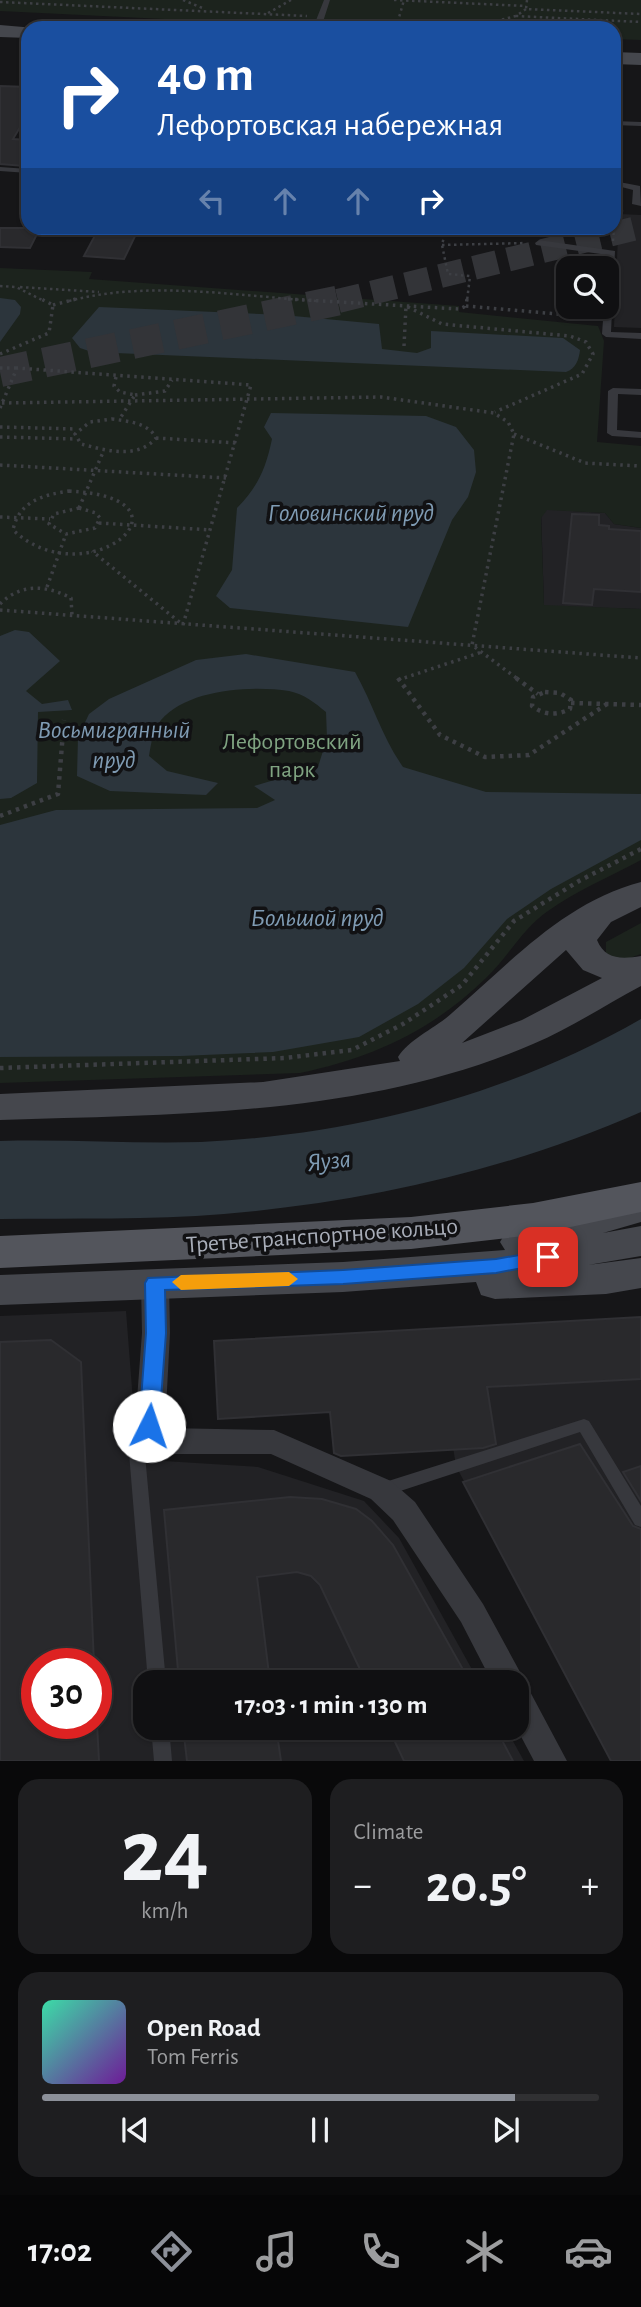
<!DOCTYPE html>
<meta charset="utf-8">
<style>
body{margin:0;font-family:"Alegreya Sans",sans-serif;background:#1e1e20;color:#f1f3f6;height:100vh;display:flex;flex-direction:column;font-size:26px;white-space:nowrap}
*{box-sizing:border-box;margin:0}
p{font-size:23px;color:#9c9d9f}
.icon{flex:none;width:38px;height:38px;fill:none;stroke:currentColor;stroke-width:2;stroke-linecap:round;stroke-linejoin:round}
.map{position:relative;height:1761px;overflow:hidden}
.details{display:flex;flex-direction:column;gap:18px;padding:18px;background:#09090a;flex:1}
.details>*{flex:none}
.banner{position:absolute;left:21px;top:21px;width:600px;height:214px;border-radius:21px;box-shadow:0 2px 5px #0004,0 0 0 2px #303032;background:#1a4fa0;color:#fff;overflow:hidden}
.buttons{position:absolute;left:556px;top:256px;display:grid;gap:14px}
.buttons a{display:grid;place-items:center;width:63px;height:63px;border-radius:14px;background:#101012;box-shadow:0 2px 5px #0004,0 0 0 2px #303032;font-size:35px}
.speed{position:absolute;left:21px;top:1648px;display:flex;gap:14px;font-size:35px;font-weight:700;text-align:center}
.speed>*{display:grid;place-content:center;width:91px;height:91px;border-radius:50%;background:#101012;box-shadow:0 2px 5px #0004,0 0 0 2px #303032;line-height:1}
.speed .limit{border:10px solid #d22;background:#fff;color:#111}
.pin{position:absolute;display:grid;place-items:center;width:60px;height:60px;color:#fff;margin:-30px;border-radius:14px;box-shadow:0 4px 10px #0006}
.me{position:absolute;width:77px;margin:-38px;rotate:4deg;stroke-linejoin:round;filter:drop-shadow(0 0 5px #0008)}
.turn{display:flex;align-items:center;gap:24px;height:147px;padding:0 21px;font-size:32px}
.turn .icon{width:91px;height:91px;stroke-width:2.5}
.turn b{display:block;font-size:49px;line-height:60px}
.lanes{display:flex;align-items:center;height:66px;padding:0 21px;background:#0003;justify-content:center;gap:35px;direction:ltr}
.lanes .off{opacity:.35}
.big{font-size:52px;font-weight:700;line-height:1.1}
.details .tile{flex:1;display:flex;flex-direction:column;justify-content:center;gap:10px;min-width:0;padding:0 24px;border-radius:21px;background:#1e1e20}
.details .dial{align-items:center;gap:0}
.dial b{font-size:91px;line-height:1}
.song{display:flex;align-items:center;gap:21px}
.cover{width:84px;height:84px;border-radius:10px;background:linear-gradient(135deg,hsl(160 70% 55%),hsl(280 70% 35%))}
.played{height:7px;border-radius:4px;background:linear-gradient(90deg,#8c9099 85%,#303032 85%)}
.keys{display:flex;justify-content:space-around;direction:ltr}
.heat{display:flex;justify-content:space-between;align-items:center;font-size:38px;direction:ltr}
.details .tiles{flex:1;display:grid;gap:18px;grid-template-columns:1fr 1fr}
.tile:last-child{grid-column:span 2}
.trip{position:absolute;left:133px;top:1670px;width:396px;height:70px;border-radius:21px;background:#101012;box-shadow:0 2px 5px #0004,0 0 0 2px #303032;font-weight:700;line-height:70px;text-align:center}
.menu{display:flex;height:112px;justify-content:space-around;align-items:center;background:#060607;color:#9c9d9f}
.menu .icon{width:49px;height:49px}
.menu .active{color:#8c9099}
.menu b{font-size:32px;color:#f1f3f6}
.map>svg:first-child{display:block}
</style>
<div class="map">
<svg width="641" height="1761" viewBox="0 0 641 1761">
<rect width="100%" height="100%" fill="#161618"/>
<path fill="#222225" fill-rule="evenodd" d="M619 214 641 215V328L614 327Z
M541 509 605 513 614 524 641 528V609L544 606Z
M126 1311 137 1453 148 1460 258 1467 364 1501 399 1538 479 1682H145V1727H505L524 1761H0V1316ZM37 1664H96V1724H37Z
M641 1379V1761H611L456 1466 444 1390Z"/>
<path fill="#1c231d" d="M0 0H641V40L614 39V28H350L0 11Z
M0 268 92 272 89 279 459 306V312L598 326 604 341 597 442 641 446V528L614 524 605 513 547 510 541 518 544 605 641 609V860C611 876 576 891 548 911 523 928 508 957 486 978 433 1030 372 1058 300 1073L0 1083Z
M641 923V954L621 961 606 953V942Z"/>
<path fill="#2c353c" d="M0 298 15 300 21 307 20 314 0 342Z
M99 307 283 315 379 324 382 349 417 353 431 348V331L563 338 580 350C579 359 576 369 566 372L92 352 80 348 72 338Z
M271 413 426 416 456 427 474 450 476 472 468 497 452 520 408 627 230 608 216 596 232 570 237 508C258 487 266 468 272 439L264 427Z
M15 630 29 632 60 661 26 691 42 704 68 700 72 710 38 712 37 783 11 798 0 799V636Z
M246 654 355 672C373 704 382 737 403 767L486 792 641 794V840L551 889 507 919 464 968 418 1004 359 1037 273 1052 181 1056 0 1057V825L56 810 257 808 275 800 254 786 318 767 327 738 326 712C315 703 304 694 289 691 252 685 187 689 161 720 153 730 151 744 149 756L167 771 218 783 206 795 110 791 77 776 78 737 89 714 109 699 196 660Z
M641 1019V1112C509 1170 367 1202 224 1214 150 1220 74 1218 0 1219V1141C67 1139 134 1144 201 1142 354 1135 509 1095 641 1019Z"/>
<path fill="#29292c" stroke="#303034" stroke-width="2" d="M0 86 28 87V114L13 139 28 140V157L24 166 0 164Z
M0 228H40L30 248 0 247Z
M99 228H139L124 259 84 256Z
M572 514 599 515V525L609 526V529L641 531V592L594 589 592 605 563 603Z
M641 1317V1379L487 1387 496 1444 483 1448 341 1456 334 1453 330 1412 218 1419 214 1341Z
M51 1340 81 1362 94 1664H37V1724H97L99 1761H0V1342Z
M580 1444 633 1526 641 1529V1761H611L463 1482Z
M641 1466V1501L623 1472Z
M290 1497 322 1499 356 1509 372 1521 393 1545 470 1682H366L320 1585 311 1576 297 1572 257 1577 270 1682H179L164 1510Z
M183 1727H276L281 1761H187Z
M388 1727H495L513 1761H404Z"/>
<g fill="none" stroke-linecap="round" stroke-linejoin="round">
<path stroke="#333438" stroke-width="24" stroke-dasharray="24 11" stroke-linecap="butt" d="M338 301 641 227"/>
<path stroke="#333438" stroke-width="30" stroke-dasharray="30 15" stroke-linecap="butt" d="M0 372 345 299"/>
<path stroke="#3d3f44" stroke-width="2.5" stroke-dasharray="2.5 3.5" stroke-linecap="butt" d="M183 0 205 9
M394 0 526 6
M527 0 526 9 641 14
M0 2 307 16
M526 9 516 16 641 22
M268 13 291 0
M396 28 404 0
M467 28 516 16
M614 224 615 213 623 210
M446 228 442 245 448 274 470 276 467 301
M613 241 614 228
M442 245 526 243
M0 286 16 287 44 301
M20 287 99 292
M69 301C148 280 237 296 318 301"/>
<path stroke="#3d3f44" stroke-width="3.5" stroke-dasharray="2.5 4.5" stroke-linecap="butt" d="M288 299 459 309 466 306
M467 299 466 306 592 317
M53 305 76 299
M404 346 406 306 442 324 570 336 586 342 593 354 582 374 495 412
M0 354 49 333 53 305 41 299
M0 368H17
M116 377 114 386 120 392 135 395 119 420
M135 395 165 391 172 380
M2 403 381 397 494 413 508 422 514 434 472 645 519 680
M0 408 17 368 251 385 183 625 92 551
M112 419C127 421 149 423 156 438 138 460 104 450 81 444L75 434 90 422Z
M0 427 77 429
M514 434 585 463 641 466
M0 437 76 439
M156 438 237 443
M0 465 226 478
M69 491C207 498 87 599 13 530 19 501 43 495 69 491Z
M79 508 104 450
M79 508 96 513 100 518 95 528 66 534 49 524 54 514Z
M0 517 50 519
M99 523 211 530
M47 587 66 534
M0 604C21 583 46 585 71 598L72 615
M0 610 641 658
M398 680 482 652"/>
<path stroke="#3d3f44" stroke-width="4.5" stroke-dasharray="3.5 5" stroke-linecap="butt" d="M398 678 440 735 485 757 529 755 607 704
M516 678 538 694
M545 692 560 693 571 700 570 709C556 716 544 715 532 706L533 697Z
M571 703 641 705
M0 816 58 794 64 720
M0 1068 285 1058 352 1050 403 1024 462 985 514 921 579 881 641 849"/>
<path fill="#37383d" fill-rule="evenodd" d="M324 0H330L321 28H313Z
M102 23H106V28H98Z
M614 121 641 122V126L614 125Z
M0 167 28 169V173L0 171Z
M614 181 640 186 641 206 632 204 633 190 614 185Z
M539 240 615 251 611 332 641 333V339L606 337 602 334 604 306H607L608 255 536 245 535 243Z
M613 388 641 389V395L618 394 617 430 641 432V438L612 436 607 433 608 391Z
M584 1419 589 1421 641 1506V1527L635 1525 580 1432 382 1497 376 1495 374 1490 376 1485 382 1483Z
M155 1430 161 1432 163 1436 145 1455 166 1682H148L129 1453 149 1432Z
M151 1727H169L172 1761H154Z"/>
<path fill="#37383d" fill-rule="evenodd" d="M155 1273 165 1276 169 1283 170 1333 165 1428 274 1430 391 1481 415 1502 483 1604 520 1672 524 1685 527 1686 567 1761H534L516 1727V1682H492L461 1622 393 1520 371 1499 271 1454H167L145 1444 135 1426 142 1333 141 1283 145 1276Z"/>
<path fill="#45474d" fill-rule="evenodd" d="M0 25 35 28H28V38L0 37Z
M614 52 641 53V65L614 64Z
M641 882V907L611 922 597 940C605 960 622 959 641 956V986C605 1005 571 1028 533 1044 366 1116 179 1114 0 1120V1094L263 1082 400 1061 398 1057C409 1039 436 1028 452 1013 509 964 564 902 641 882ZM566 950 583 970 602 978 522 1020 462 1043Z
M641 1194V1222L603 1233 641 1226V1256L588 1265 641 1258V1288L606 1294 495 1299 481 1295 476 1282 343 1292 0 1305V1275L343 1262 505 1250 500 1242 506 1232Z"/>
<path fill="#53555c" fill-rule="evenodd" d="M641 1182V1212L533 1235 411 1249 0 1268V1236L411 1217 533 1203Z"/>
</g>
<path fill="#1a73e8" stroke="#114b97" stroke-width="2" d="M548 1250 557 1257 554 1262 496 1273 343 1284 165 1290 166 1333 159 1426 156 1432H142L139 1426 146 1333 145 1283 148 1278 343 1270 496 1259Z"/>
<path fill="#f59e0b" d="M289 1272 298 1279 289 1286 181 1290 172 1282 181 1275Z"/>
<g text-anchor="middle" dominant-baseline="central" stroke-width="7" stroke-linejoin="round" paint-order="stroke">
<g font-size="24" fill="#7fa381" stroke="#111113">
<text x="292" y="742">Лефортовский<tspan x="292" dy="28">парк</tspan></text>
</g>
<g font-size="24" fill="#a8adb8" stroke="#111113">
<text transform="translate(322 1236) rotate(-4)">Третье транспортное кольцо</text>
</g>
<g font-size="26" font-style="italic" fill="#7f9bb3" stroke="#111113">
<text x="351" y="513">Головинский пруд</text>
<text x="114" y="730">Восьмигранный<tspan x="114" dy="30">пруд</tspan></text>
<text x="317" y="918">Большой пруд</text>
<text transform="translate(329 1161) rotate(-6)">Яуза</text>
</g>
</g>
</svg>
<div class="buttons">
<a><svg class="icon" aria-label="search" viewBox="0 0 24 24"><circle cx="10" cy="10" r="6"/><path d="M15 15l6 6"/></svg></a>
</div>
<div class="speed"><div class="limit">30</div></div>
<div class="pin" style="left:548px;top:1257px;background:#d93025"><svg class="icon" aria-label="arrive" viewBox="0 0 24 24"><path d="M6 21V4h12l-3 4 3 4H6"/></svg></div>
<svg class="me" style="left:149px;top:1426px" viewBox="-20 -20 40 40"><circle r="19" fill="#fff"/><path d="M0-13L10 11 0 6-10 11z" fill="#1a73e8"/></svg>
<div class="trip">17:03 · 1 min · 130 m</div>
<div class="banner">
<div class="turn"><svg class="icon" aria-label="right" viewBox="0 0 24 24"><path d="M7 20v-9h11M14 6l5 5-5 5"/></svg><div><b>40 m</b>Лефортовская набережная</div></div>
<div class="lanes"><svg class="icon off" aria-label="left" viewBox="0 0 24 24"><path d="M17 20v-9H6M10 6l-5 5 5 5"/></svg><svg class="icon off" aria-label="ahead" viewBox="0 0 24 24"><path d="M12 20V5M6 11l6-6 6 6"/></svg><svg class="icon off" aria-label="ahead" viewBox="0 0 24 24"><path d="M12 20V5M6 11l6-6 6 6"/></svg><svg class="icon" aria-label="right" viewBox="0 0 24 24"><path d="M7 20v-9h11M14 6l5 5-5 5"/></svg></div>
</div>
</div>
<section class="details">
<div class="tiles">
<div class="tile dial"><b>24</b><p>km/h</p></div>
<div class="tile"><p>Climate</p>
<div class="heat"><a>−</a><b class="big">20.5°</b><a>+</a></div>
</div>
<div class="tile">
<div class="song"><i class="cover"></i><div><b>Open Road</b><p>Tom Ferris</p></div></div>
<div class="played"></div>
<div class="keys"><svg class="icon" aria-label="previous" viewBox="0 0 24 24"><path d="M18 5L8 12l10 7zM5 5v14"/></svg><svg class="icon" aria-label="pause" viewBox="0 0 24 24"><path d="M8 5v14M16 5v14"/></svg><svg class="icon" aria-label="next" viewBox="0 0 24 24"><path d="M6 5l10 7-10 7zM19 5v14"/></svg></div>
</div>
</div>
</section>
<nav class="menu">
<b>17:02</b>
<svg class="icon active" aria-label="directions" viewBox="0 0 24 24"><path d="M12 3l9 9-9 9-9-9zM9 14v-3h6M13 9l2 2-2 2"/></svg>
<svg class="icon" aria-label="music" viewBox="0 0 24 24"><path d="M9 18V5l10-2v13"/><circle cx="6" cy="18" r="3"/><circle cx="16" cy="16" r="3"/></svg>
<svg class="icon" aria-label="phone" viewBox="0 0 24 24"><path d="M5 4h4l2 5-3 2q2 4 5 5l2-3 5 2v4C11 20 4 13 5 4z"/></svg>
<svg class="icon" aria-label="climate" viewBox="0 0 24 24"><path d="M12 3v18M4 7l16 10M4 17L20 7"/></svg>
<svg class="icon" aria-label="car" viewBox="0 0 24 24"><path d="M5 17H2v-5l4-1 3-4h7l3 4 3 1v5h-3M9 17h6M6 11h13"/><circle cx="7" cy="17" r="2"/><circle cx="17" cy="17" r="2"/></svg>
</nav>
